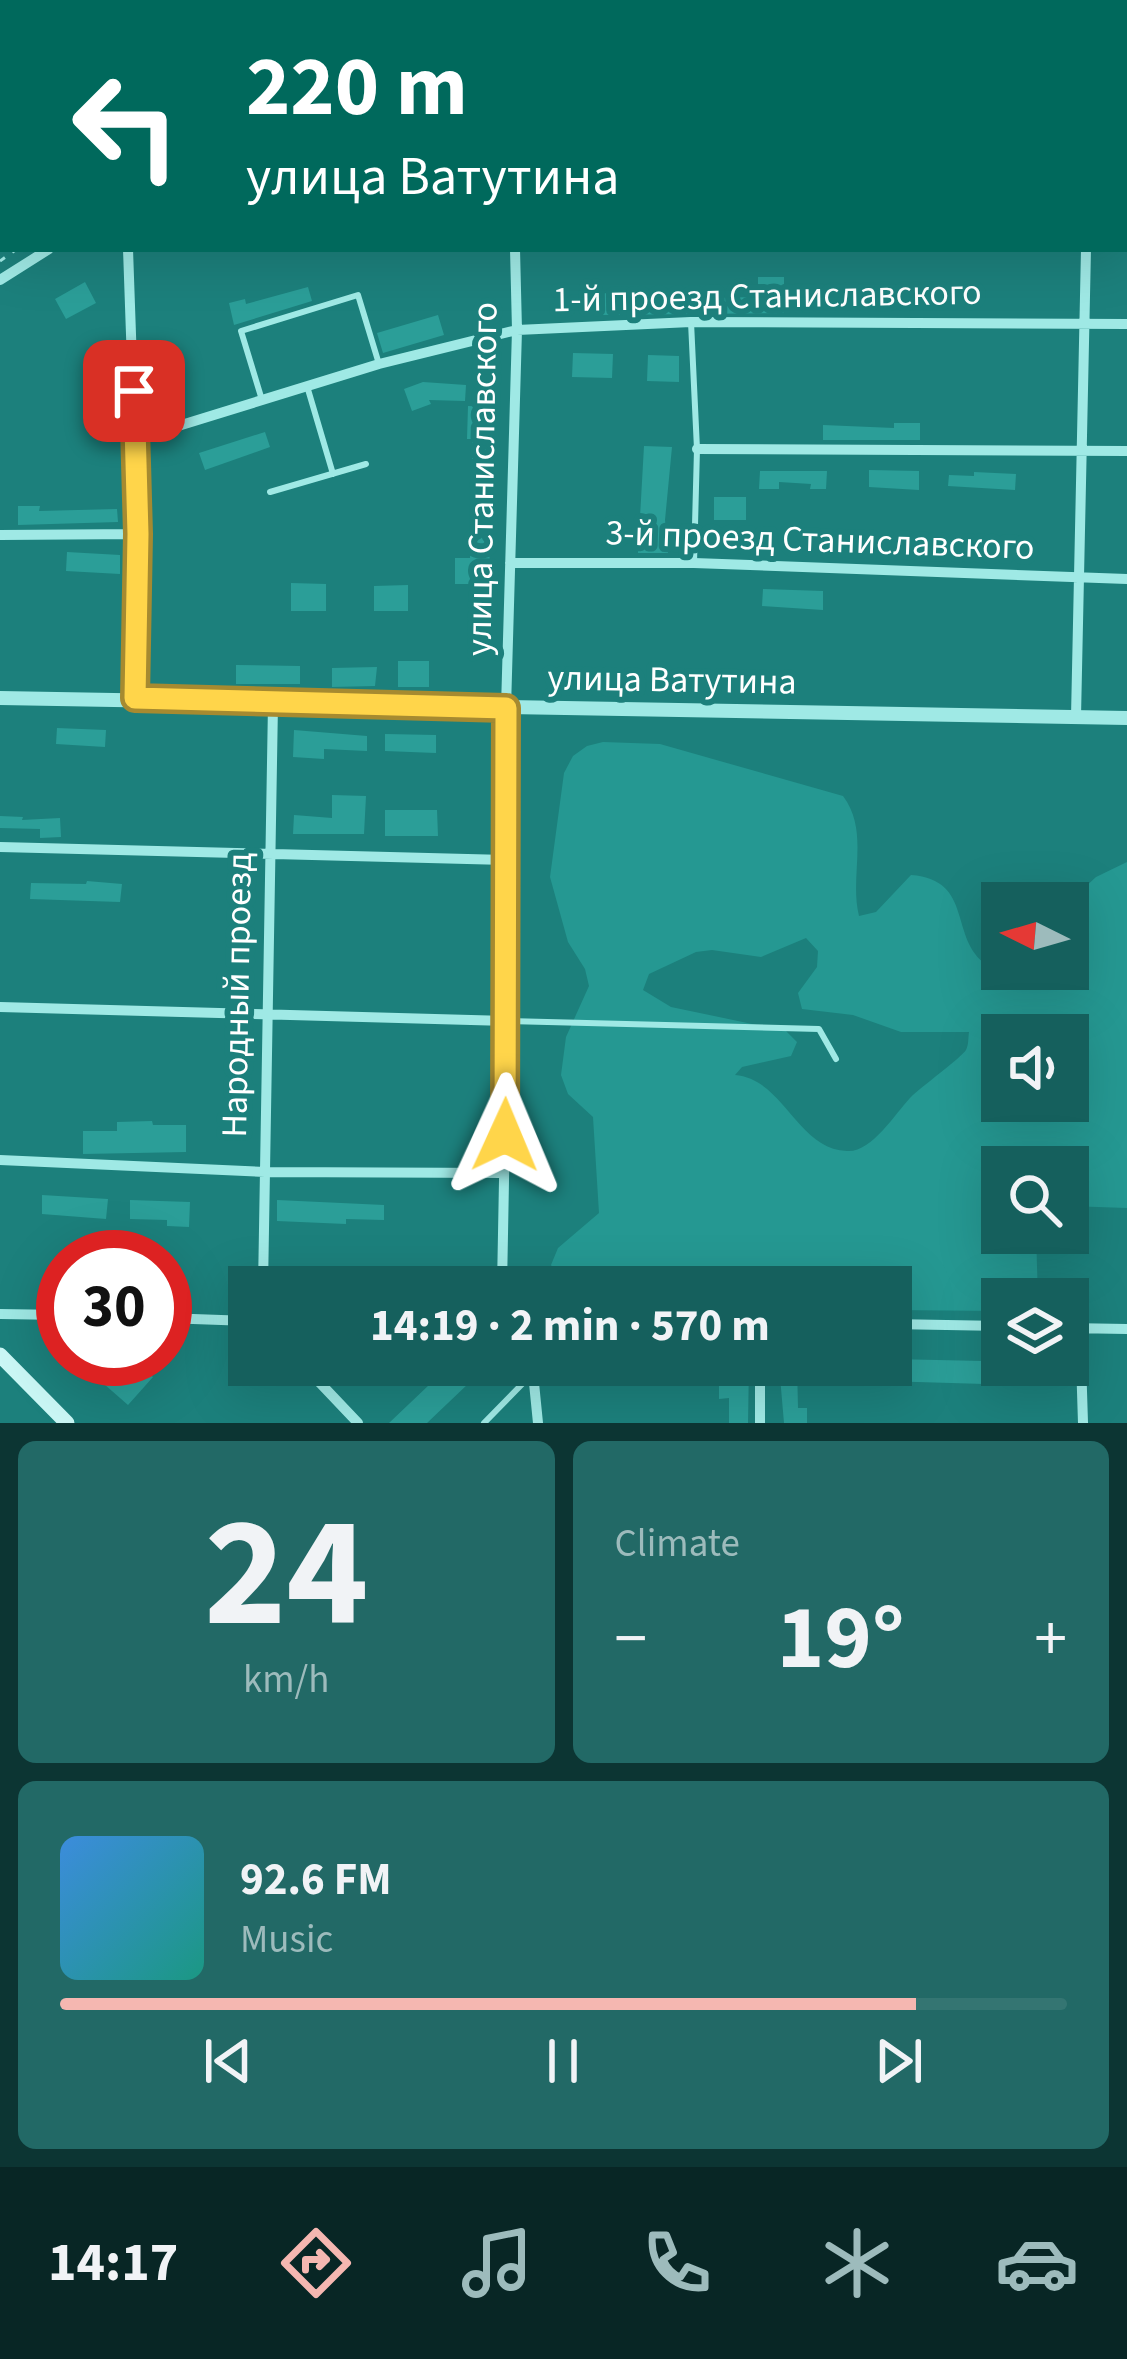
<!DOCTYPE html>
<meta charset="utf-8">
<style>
body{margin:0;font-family:"Source Sans 3",sans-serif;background:#226966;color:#f1f3f6;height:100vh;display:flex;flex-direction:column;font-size:45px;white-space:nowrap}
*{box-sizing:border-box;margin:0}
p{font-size:39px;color:#9dbbbc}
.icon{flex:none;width:66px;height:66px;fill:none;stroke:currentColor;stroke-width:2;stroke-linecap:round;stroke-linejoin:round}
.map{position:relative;height:1423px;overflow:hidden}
.details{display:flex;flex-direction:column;gap:18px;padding:18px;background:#0c3533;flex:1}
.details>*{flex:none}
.hud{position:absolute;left:0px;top:0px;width:1128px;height:252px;box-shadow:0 12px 48px #0002;background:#00695c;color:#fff;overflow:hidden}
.needle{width:78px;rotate:275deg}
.controls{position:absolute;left:981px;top:882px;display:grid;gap:24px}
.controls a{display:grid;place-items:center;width:108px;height:108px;border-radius:0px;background:#15605d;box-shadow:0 12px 48px #0002;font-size:60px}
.speed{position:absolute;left:36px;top:1230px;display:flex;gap:24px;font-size:60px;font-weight:700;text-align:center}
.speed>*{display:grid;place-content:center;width:156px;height:156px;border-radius:50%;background:#15605d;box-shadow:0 12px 48px #0002;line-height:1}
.speed .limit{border:18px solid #d22;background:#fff;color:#111}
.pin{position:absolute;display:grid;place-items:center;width:102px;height:102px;color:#fff;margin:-51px;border-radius:24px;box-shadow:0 6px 18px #0006}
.me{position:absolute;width:132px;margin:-66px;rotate:1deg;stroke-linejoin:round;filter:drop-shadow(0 0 9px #0008)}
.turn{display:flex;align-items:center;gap:42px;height:252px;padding:0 48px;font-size:54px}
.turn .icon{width:156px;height:156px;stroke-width:2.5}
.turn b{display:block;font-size:84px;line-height:102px}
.big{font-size:90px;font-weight:700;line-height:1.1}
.details .card{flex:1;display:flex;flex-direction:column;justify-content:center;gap:18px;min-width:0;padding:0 42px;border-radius:18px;background:#226966}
.details .dial{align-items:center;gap:0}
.dial b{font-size:156px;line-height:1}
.song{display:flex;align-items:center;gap:36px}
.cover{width:144px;height:144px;border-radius:18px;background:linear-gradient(135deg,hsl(210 70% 55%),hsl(170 70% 35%))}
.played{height:12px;border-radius:6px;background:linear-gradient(90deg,#f5b7b1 85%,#347572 85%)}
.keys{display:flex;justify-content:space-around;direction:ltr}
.heat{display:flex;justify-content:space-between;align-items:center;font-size:66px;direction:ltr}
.details .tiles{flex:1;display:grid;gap:18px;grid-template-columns:1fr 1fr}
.card:last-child{grid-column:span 2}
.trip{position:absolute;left:228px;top:1266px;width:684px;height:120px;border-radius:0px;background:#15605d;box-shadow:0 12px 48px #0002;font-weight:700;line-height:120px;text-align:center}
.dock{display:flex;height:192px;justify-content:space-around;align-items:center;background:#082625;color:#9dbbbc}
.dock .icon{width:84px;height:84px}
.dock .on{color:#f5b7b1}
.dock b{font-size:54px;color:#f1f3f6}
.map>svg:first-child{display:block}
</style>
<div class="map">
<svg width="1127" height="1423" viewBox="0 0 1127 1423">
<rect width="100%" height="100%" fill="#1c807c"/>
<path fill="#259892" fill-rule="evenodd" d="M603 742 660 744 843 796C870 832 849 876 859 916L876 912 911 875C975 880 948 939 987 965L1002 957V969H1068V903L1096 877 1127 862V1208L1068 1206V1167H1002V1233H1036L1038 1299H1002V1311L891 1310V1287H575L560 1279 551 1265 558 1248 599 1213 593 1117 568 1094 561 1075 566 1037 589 986 585 969 568 942 550 877 564 773 573 756 587 746ZM806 938 818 951 817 967 798 993 802 1009 853 1015 901 1032H969C968 1038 969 1044 966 1050 961 1058 922 1086 910 1098 895 1114 871 1153 847 1151 797 1149 784 1079 735 1075L742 1067 791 1056 797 1042 786 1031 671 1007 643 990 649 974 696 952 712 950 761 957ZM1002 1035H1068V1101H1002Z"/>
<path fill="#2b9e98" d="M758 277H784V313L598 315 599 293 664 295V299L758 297Z
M85 282 96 303 66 319 55 299Z
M308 287 312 301 234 325 229 303 245 299 246 304Z
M438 315 444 335 383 353 377 333Z
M573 353 613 354 612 378 572 377Z
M648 355 679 356V382L647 381Z
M152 366H175L174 402 150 401Z
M423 382 466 385 465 401 429 400 431 404 412 411 404 389Z
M468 406 493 407 491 467H472V439H467Z
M894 423H920V440H823V425L894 428Z
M265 432 270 447 205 470 199 453Z
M644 446 672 447 665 520 668 553H638Z
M869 470 919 471V490L869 487Z
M760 471H827L826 489H810L811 484 779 482V489H759Z
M974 472 1016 474 1015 490 948 486 949 475 974 476Z
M714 497H746V520H714Z
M18 506H40L39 511 117 509 118 522 18 525Z
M471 529H489L490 584H455V558H470Z
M67 552 120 555V574L66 571Z
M291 583 326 584V611H291Z
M408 585V611H374V586Z
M763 589 823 591V610L762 606Z
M398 661H429V687H398Z
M236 665 300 666V684H236Z
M377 667 375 686 332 687V668Z
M57 728 106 730 105 747 56 744Z
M294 730 367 736V751L324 749V759L293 757Z
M385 734 436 735V753L385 751Z
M332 795 366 796 364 834H293L294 815 332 818Z
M385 810H437L438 836H385Z
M0 816 23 817 22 820 60 818 61 837 40 838V829L0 828Z
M87 881 122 884 120 902 30 899 31 883 86 884Z
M152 1121 153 1125H186V1152L83 1154V1131H117V1122Z
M42 1195 108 1199 106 1219 42 1214Z
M130 1200 190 1202 189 1227 167 1226V1220L130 1219Z
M277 1200 384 1205V1220L346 1219V1224L277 1221Z
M127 1359H133L153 1377 128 1405 104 1384Z
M891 1359 983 1361 985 1384 883 1381V1365H891Z
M450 1365 469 1383 427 1423H389Z
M580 1365 617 1366 616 1386H580Z
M719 1365H749L748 1423H729V1398L719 1399Z
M779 1365H797L798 1408H807V1423H784Z
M1003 1365H1061V1382L1004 1384Z"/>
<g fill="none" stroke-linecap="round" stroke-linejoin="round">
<path stroke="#9fe9e5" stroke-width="3" stroke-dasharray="6 9" stroke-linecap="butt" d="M1125 107 1127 106
M0 182 3 180
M0 261 17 249"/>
<path stroke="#9fe9e5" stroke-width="6" d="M0 73 3 77
M1125 199H1127
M691 322 697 449 694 563
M307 386 333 474
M262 400 241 331 358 295 379 364
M270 492 366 464
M507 1021 819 1029 836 1059
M484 1423 531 1375"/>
<path stroke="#9fe9e5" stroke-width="10" d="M118 0 120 3
M281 0 283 3
M439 0 441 3
M656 0 658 3
M848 0 850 3
M1050 0 1051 3
M128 249 138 534 135 698
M0 280 49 249
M136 439 379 364 517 330 691 322 1127 324
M697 449 1127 451
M0 535 138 534
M510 563H694L1127 579
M1076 717 1086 249
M0 847 506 860
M0 1007 507 1021
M0 1160 265 1172 504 1173
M263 1287 273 704
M502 1287 507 1021 506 708 517 330 515 249
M0 1314 63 1315
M165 1318 249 1321
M891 1324 1002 1326
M1068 1328 1127 1329
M1080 1328 1083 1423
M303 1365 358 1423
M529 1365 533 1373 538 1423
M760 1365V1423"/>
<path stroke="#9fe9e5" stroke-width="14" d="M0 698 1127 718"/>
<path stroke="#caf7f5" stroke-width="15" d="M0 1355 67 1423"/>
</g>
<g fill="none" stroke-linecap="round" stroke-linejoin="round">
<g stroke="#a68a30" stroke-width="30">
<path id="route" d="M134 391 138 534 135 698 506 708 505 1135"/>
</g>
<use href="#route" stroke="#ffd54a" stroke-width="21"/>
</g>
<g text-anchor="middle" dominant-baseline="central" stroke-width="12" stroke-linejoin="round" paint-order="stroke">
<g font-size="36" fill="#fff" stroke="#1c807c">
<text transform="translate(767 296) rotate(-1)">1-й проезд Станиславского</text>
<text transform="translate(482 479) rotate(-89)">улица Станиславского</text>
<text transform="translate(820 540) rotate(2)">3-й проезд Станиславского</text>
<text transform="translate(672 680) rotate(1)">улица Ватутина</text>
<text transform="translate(237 995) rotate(-89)">Народный проезд</text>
</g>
</g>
</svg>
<div class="controls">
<a><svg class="needle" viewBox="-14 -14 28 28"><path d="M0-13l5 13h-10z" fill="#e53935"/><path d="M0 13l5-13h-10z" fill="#9dbbbc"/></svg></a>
<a><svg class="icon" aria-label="sound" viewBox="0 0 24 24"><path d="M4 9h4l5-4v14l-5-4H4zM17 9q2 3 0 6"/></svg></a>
<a><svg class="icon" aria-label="search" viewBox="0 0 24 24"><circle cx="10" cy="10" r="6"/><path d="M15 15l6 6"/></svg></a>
<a><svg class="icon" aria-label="layers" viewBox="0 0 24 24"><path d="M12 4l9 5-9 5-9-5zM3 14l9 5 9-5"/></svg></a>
</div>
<div class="speed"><div class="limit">30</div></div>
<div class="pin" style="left:134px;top:391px;background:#d93025"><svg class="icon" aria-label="arrive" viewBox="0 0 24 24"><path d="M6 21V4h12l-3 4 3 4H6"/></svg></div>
<svg class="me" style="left:505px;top:1135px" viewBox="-20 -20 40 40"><path d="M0-17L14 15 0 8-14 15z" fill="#ffd54a" stroke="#fff" stroke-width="4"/></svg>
<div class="trip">14:19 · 2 min · 570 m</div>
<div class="hud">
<div class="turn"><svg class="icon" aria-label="left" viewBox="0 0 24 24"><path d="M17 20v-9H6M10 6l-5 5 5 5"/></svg><div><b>220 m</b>улица Ватутина</div></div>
</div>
</div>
<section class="details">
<div class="tiles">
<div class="card dial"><b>24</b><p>km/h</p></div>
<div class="card"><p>Climate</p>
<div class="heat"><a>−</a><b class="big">19°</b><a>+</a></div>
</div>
<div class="card">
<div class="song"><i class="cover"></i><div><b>92.6 FM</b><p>Music</p></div></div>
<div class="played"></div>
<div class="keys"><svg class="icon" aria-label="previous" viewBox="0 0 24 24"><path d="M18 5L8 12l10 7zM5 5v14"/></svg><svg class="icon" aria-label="pause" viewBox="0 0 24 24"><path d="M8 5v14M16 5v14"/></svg><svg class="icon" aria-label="next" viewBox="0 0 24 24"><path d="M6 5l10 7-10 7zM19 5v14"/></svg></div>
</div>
</div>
</section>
<nav class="dock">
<b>14:17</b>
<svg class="icon on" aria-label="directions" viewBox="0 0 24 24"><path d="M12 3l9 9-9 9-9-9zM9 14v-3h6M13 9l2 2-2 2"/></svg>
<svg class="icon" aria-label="music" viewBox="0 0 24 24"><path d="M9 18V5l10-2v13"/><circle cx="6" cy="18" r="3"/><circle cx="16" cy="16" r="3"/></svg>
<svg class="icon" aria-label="phone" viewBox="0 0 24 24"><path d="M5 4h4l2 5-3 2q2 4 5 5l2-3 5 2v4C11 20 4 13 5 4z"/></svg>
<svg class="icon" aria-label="climate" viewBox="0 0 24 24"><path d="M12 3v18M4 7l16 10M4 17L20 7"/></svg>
<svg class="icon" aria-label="car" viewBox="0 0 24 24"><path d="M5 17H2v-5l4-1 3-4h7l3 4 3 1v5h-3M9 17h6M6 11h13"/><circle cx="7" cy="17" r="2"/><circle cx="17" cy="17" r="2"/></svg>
</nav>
